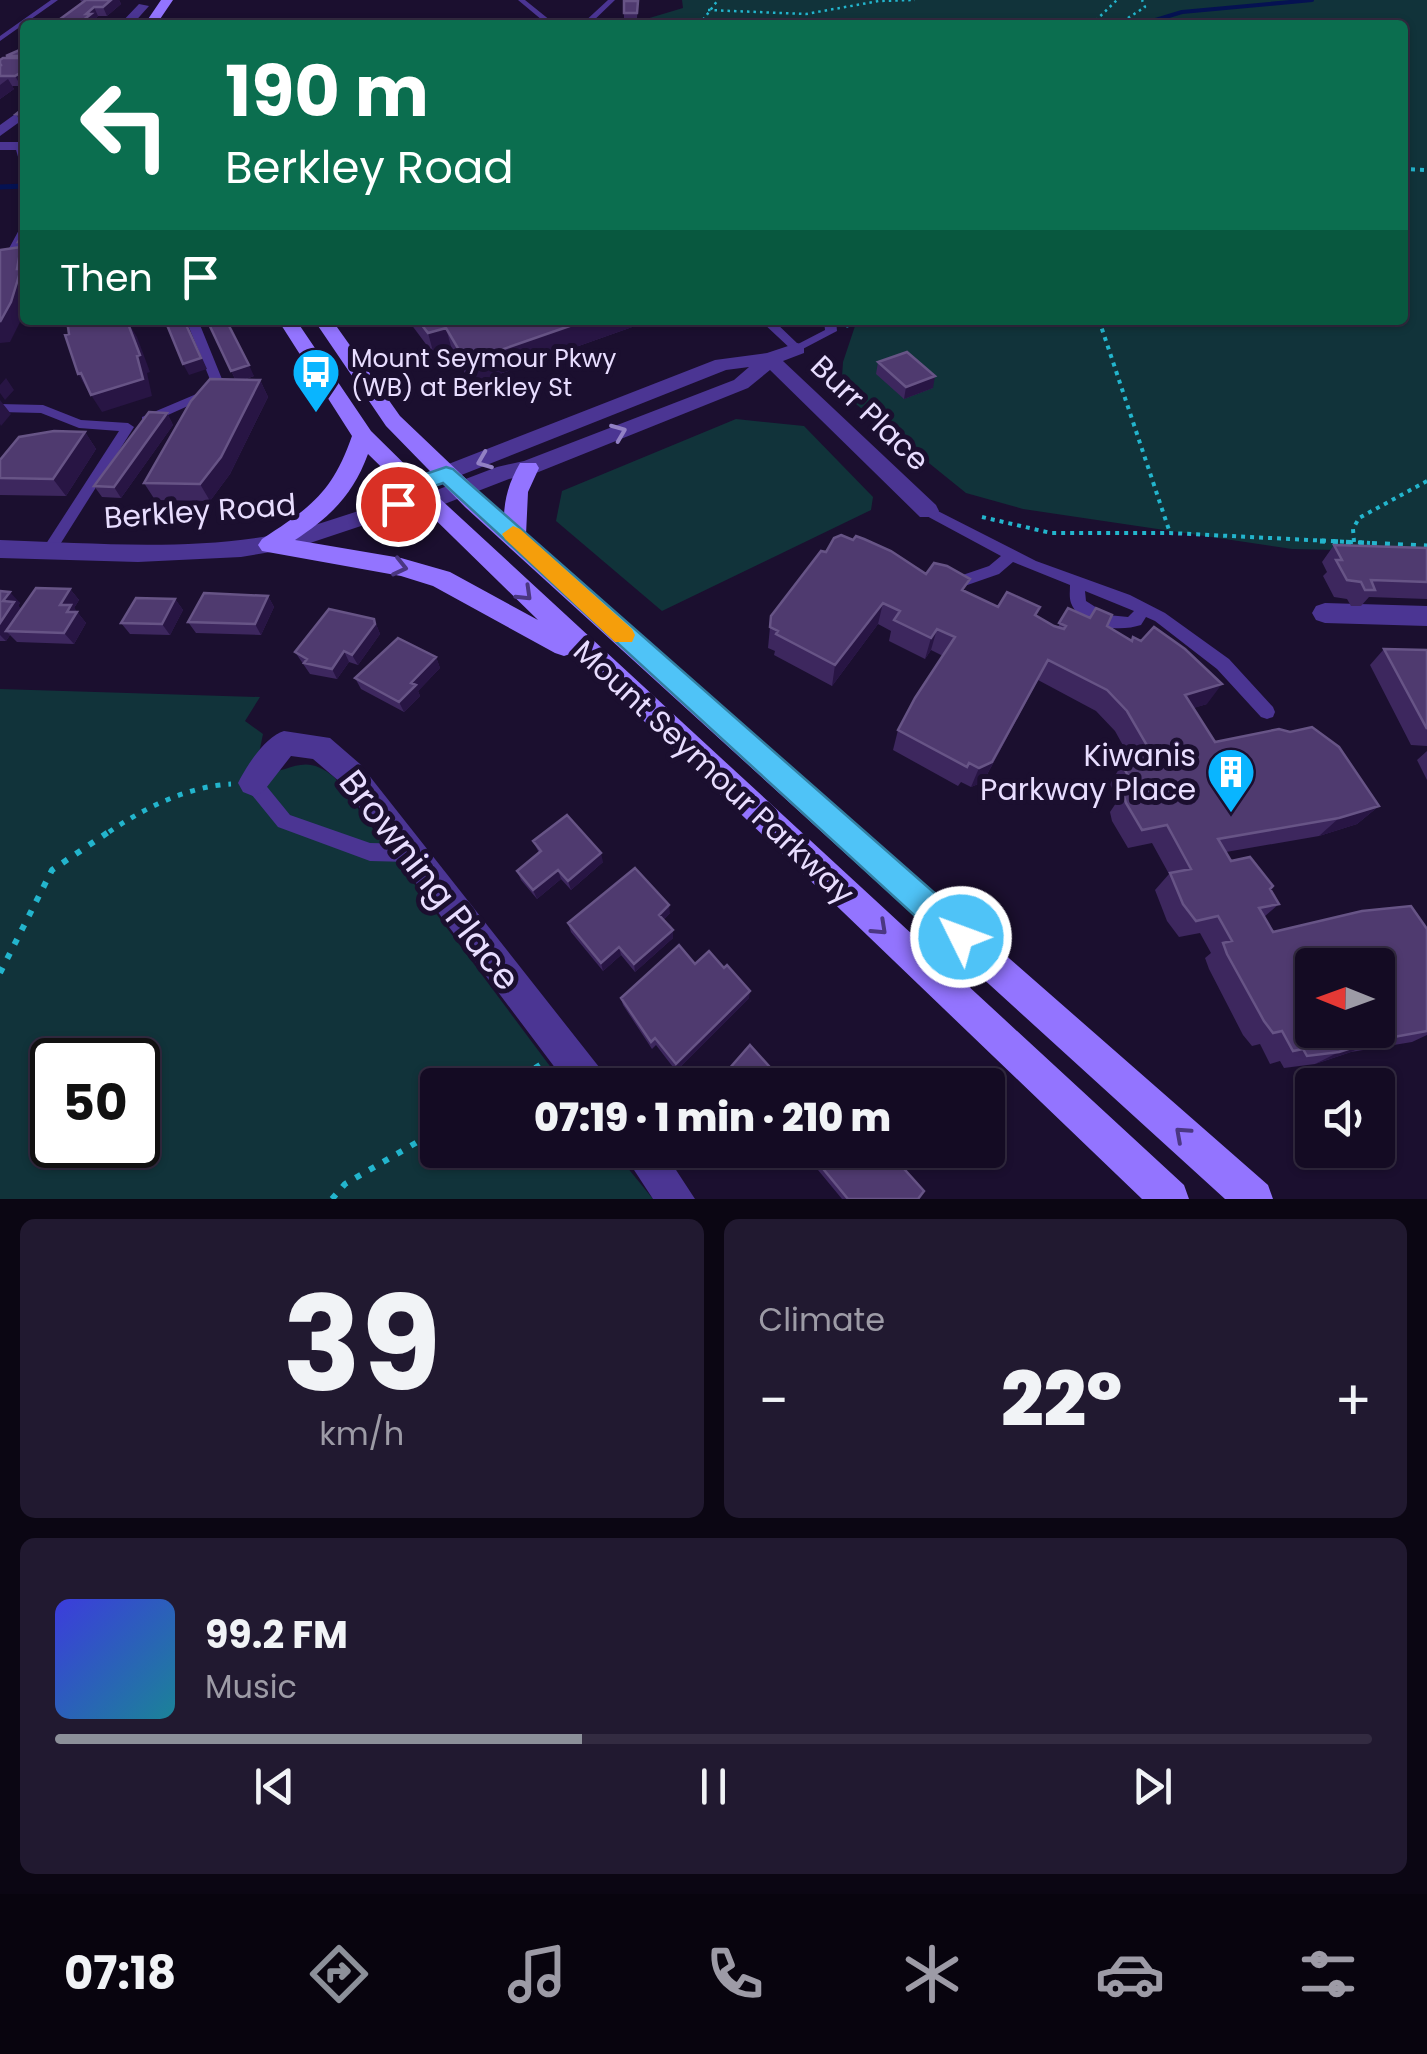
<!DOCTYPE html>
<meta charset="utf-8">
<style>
body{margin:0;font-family:Poppins,sans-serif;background:#211930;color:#f1f3f6;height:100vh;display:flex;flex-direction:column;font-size:38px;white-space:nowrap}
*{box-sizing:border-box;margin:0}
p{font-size:32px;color:#9d9ba6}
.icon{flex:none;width:55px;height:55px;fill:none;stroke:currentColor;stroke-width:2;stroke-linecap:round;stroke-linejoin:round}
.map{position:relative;height:1199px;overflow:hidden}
.details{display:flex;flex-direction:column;gap:20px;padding:20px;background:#0b0613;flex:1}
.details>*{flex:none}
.guide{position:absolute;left:20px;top:20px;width:1388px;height:305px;border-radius:10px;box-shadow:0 2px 8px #0004,0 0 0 2px #332b41;background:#0b6e4f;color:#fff;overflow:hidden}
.needle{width:65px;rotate:271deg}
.fabs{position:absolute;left:1295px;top:948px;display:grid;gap:20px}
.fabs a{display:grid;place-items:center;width:100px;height:100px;border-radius:10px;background:#140b23;box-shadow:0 2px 8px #0004,0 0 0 2px #332b41;font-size:50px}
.speed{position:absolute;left:30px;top:1038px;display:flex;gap:20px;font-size:50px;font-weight:700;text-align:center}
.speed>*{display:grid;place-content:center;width:130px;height:130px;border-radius:50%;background:#140b23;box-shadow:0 2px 8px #0004,0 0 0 2px #332b41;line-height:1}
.speed .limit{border:5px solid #111;border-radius:15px;background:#fff;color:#111}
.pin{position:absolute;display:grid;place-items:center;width:85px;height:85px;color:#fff;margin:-42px;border:5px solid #fff;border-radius:50%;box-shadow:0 2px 10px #0007}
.me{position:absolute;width:110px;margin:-55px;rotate:312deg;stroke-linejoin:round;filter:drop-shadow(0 0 8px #0008)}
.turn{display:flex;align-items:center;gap:35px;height:210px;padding:0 40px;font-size:45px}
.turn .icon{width:130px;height:130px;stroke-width:2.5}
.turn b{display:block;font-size:70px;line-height:85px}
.then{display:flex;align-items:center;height:95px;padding:0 40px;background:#0003;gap:20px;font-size:38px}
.big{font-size:75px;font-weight:800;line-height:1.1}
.details .card{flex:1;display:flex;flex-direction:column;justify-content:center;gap:15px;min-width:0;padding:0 35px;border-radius:15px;background:#211930}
.details .dial{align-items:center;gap:0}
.dial b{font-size:130px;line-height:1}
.song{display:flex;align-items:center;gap:30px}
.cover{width:120px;height:120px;border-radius:15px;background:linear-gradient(135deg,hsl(240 70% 55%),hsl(190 70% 35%))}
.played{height:10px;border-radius:5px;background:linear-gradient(90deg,#8c9099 40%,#332b41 40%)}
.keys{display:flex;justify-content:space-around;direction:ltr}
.heat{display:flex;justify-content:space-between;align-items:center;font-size:55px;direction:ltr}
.details .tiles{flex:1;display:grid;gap:20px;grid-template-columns:1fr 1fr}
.card:last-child{grid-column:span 2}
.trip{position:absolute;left:420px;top:1068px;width:585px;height:100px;border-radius:10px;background:#140b23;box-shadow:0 2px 8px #0004,0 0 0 2px #332b41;font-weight:800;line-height:100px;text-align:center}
.menu{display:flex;height:160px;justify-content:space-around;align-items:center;background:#08040e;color:#9d9ba6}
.menu .icon{width:70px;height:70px}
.menu .on{color:#8c9099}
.menu b{font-size:45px;color:#f1f3f6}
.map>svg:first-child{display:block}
</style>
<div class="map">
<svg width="1427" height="1199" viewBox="0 0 1427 1199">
<rect width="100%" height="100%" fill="#1b0f2f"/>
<path fill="#11333a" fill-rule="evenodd" d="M682 0H1427V552L1292 549 1023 509 966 493 841 392 843 362 857 320H1402V25H626L683 8Z
M736 419 804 426 873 497 871 510 662 611 556 521 562 491Z
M0 689 260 697 245 721 263 734 255 773C290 776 302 749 335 778L564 1085H438V1150H613L653 1199H0ZM52 1060H138V1145H52Z"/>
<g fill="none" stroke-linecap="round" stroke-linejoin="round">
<path stroke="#051252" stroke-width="4" d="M1139 25 1182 12 1312 0"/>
<path stroke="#051252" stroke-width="5" d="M0 187 25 186"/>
<path stroke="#23b5cd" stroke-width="2.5" stroke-dasharray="2.5 4" stroke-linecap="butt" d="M708 10 806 14 879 1 915 0
M699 25 718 0
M1091 25 1117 0
M1117 25 1145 7 1142 0"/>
<path stroke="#23b5cd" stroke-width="4" stroke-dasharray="4 5" stroke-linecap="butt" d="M1402 169 1427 170
M1099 320 1170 533
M846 326 862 320
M982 517 1051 533H1170L1370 543
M1354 542 1353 529 1359 518 1427 481"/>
<path stroke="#23b5cd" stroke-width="5" stroke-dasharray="5 8" stroke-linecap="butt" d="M1320 541 1427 546
M109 832C144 808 189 786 231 784"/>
<path stroke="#23b5cd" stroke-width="6" stroke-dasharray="6 10" stroke-linecap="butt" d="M0 973 52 870 113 829
M508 1085 540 1065
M332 1199 345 1184 438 1130"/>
<path fill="#4b3593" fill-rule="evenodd" d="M51 0H58L0 41V36Z
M518 0H525L556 25H548Z
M608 0H615L589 25H581Z
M19 143 22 144 25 151V167L20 164 15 146Z
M25 225V237L16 254 7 256 6 254 20 228Z
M186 320H198L226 389 150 423H142V417L213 387Z
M760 320H773L798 344 825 330 824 320H836L837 331 797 352 793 351Z
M0 404 43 405 81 420 128 423 134 427 54 554H44L42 550 119 431 79 428 41 413 0 412Z
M928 506 1036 561 1130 595 1165 613 1229 659 1273 707 1275 712 1273 717 1267 719 1261 717 1217 669 1155 621 1146 617 1141 625C1120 632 1081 629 1071 603 1069 597 1070 591 1070 585L1013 562 999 574 953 590 948 588 946 584 948 580 989 566 1001 556 923 514 921 511 923 508ZM1085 591 1134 611 1128 617 1108 615 1086 601Z
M253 775 259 777 290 815 370 843 410 844 417 847 419 853 417 859 410 862 370 861 278 827 247 789 244 783 247 777Z"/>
<path fill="#4b3593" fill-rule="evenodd" d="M139 4 149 6 132 25H119Z
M25 107V118L0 136V125Z
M0 142H25V150H0Z
M797 343 804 345V353L783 361 936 505 939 511 936 517H920L770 370 748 388 536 473 509 479 429 510 418 502 421 496 497 467 524 461 734 380 749 367 726 370 421 491H405L402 486 405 481 715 360 767 353Z
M1325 603 1427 606V626L1325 623 1316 620 1312 613 1316 606Z
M284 731 330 738 360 764 603 1072 608 1085H568L340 782 313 759 291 756 263 792 253 796 243 792 238 783C247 765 265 737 284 731Z
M621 1150H663L695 1199H653Z"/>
<path fill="#4b3593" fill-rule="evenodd" d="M429 494 440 502 437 508 391 516 295 548 241 557 138 562 0 558V540C91 543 184 551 274 535 327 526 375 500 429 494Z"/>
<path fill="#9374ff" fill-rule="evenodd" d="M161 0H173L156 25H144Z
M278 320H296L371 431 437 496 1184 1185 1189 1199H1142L573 653 564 656 555 653 433 586 401 576 262 551 258 545 262 539C311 507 332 493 352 436ZM368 454 538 620 450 572 401 558 295 540C330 517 353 495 368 454Z
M314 320H332L400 416 504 515C505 495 510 481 520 463H536L539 468 528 492 526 535 1268 1185 1273 1199H1225L465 507 386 426Z"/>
</g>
<path fill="#3d275e" d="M80 0H119L121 4 107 16H98L94 20 95 23 93 25H52L82 2Z
M624 1H638L637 18H624Z
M25 46V83L21 86H12L14 89 0 99V60Z
M25 107V129H24L16 114Z
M25 230V252L18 242Z
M207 320 254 376 244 380H260L268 397 230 474 210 501 155 500 144 483 235 379Z
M408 320H652L471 384 452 350 434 355Z
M878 362 933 388 904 399 876 374Z
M167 413 173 425 121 498 102 497 94 486Z
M85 432 96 449 66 496 0 495V460Z
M1334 545 1427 548V599L1369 597 1361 606H1351L1347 599 1334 597 1323 576 1327 572 1322 562Z
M926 574 998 607H1040L1036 616 1054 626 1058 627 1068 608 1107 626 1207 704 1193 708 1215 742 1379 806 1357 824 1319 836 1226 852 1231 861 1270 889 1279 904 1264 917 1273 932 1427 929V1035L1412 1042 1351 1052 1315 1064 1284 1068 1280 1061 1270 1064 1260 1044 1252 1046 1243 1035 1209 969 1205 958 1211 953 1200 933 1179 937 1167 921 1155 890 1169 874 1152 843 1128 848 1112 821 1110 812 1118 800 1110 784 1125 759 1130 758 1115 731 1096 711 1038 680 983 782 971 787 961 782 958 786 893 750 898 730 943 656 931 650 925 659 889 641 891 631 878 624 832 686 774 655 775 651 768 648 771 616Z
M70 589 79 600 74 608 86 623 74 644 17 642 10 635 6 641H0V591L20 603 18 606 21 609Z
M268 596 274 607 261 635 196 633 188 622Z
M175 599 183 610 170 635 130 634 121 623Z
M374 619 380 634 358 665 349 662 337 679 310 674 295 652Z
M1384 649 1427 650V746L1411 745 1370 665Z
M436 657 440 668 418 691 420 696 404 712 361 689 355 678Z
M1427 751V780L1417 760Z
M533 841 603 862 571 890 561 879 537 899 521 880 517 871 539 853Z
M670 913 663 920 673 938 635 972 621 955 603 971 571 932 568 923Z
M695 964 749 998 676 1071 656 1045 652 1049 623 1005 621 998Z
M756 1150H784L770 1167Z
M820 1165 918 1199H842L818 1170Z"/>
<path fill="#281544" d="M111 0H119L121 4 107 16 103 7Z
M94 7 98 16 94 20 95 23 93 25H77Z
M25 70V83L21 86 15 76Z
M8 79 14 89 0 99V85Z
M21 247 25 253V307L22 318 10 342 0 343V322L17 269Z
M185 320 207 369 189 375 183 364Z
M587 320H652L471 384 466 362Z
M127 321 137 337 150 372 147 373 152 396 102 412 91 395Z
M446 328 452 350 434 355 428 333Z
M249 365 254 376 237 382 231 371Z
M81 373 92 390 88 391 78 374Z
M935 376 933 388 904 399 906 387Z
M6 378 14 390 5 400 0 393V385Z
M260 380 268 397 230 474 210 501 200 484Z
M0 400 11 414 1 426 0 424Z
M167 413 173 425 121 498 114 487Z
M85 432 96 449 66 496 53 479Z
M70 589 79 600 74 608 86 623 74 644 64 633 60 605Z
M10 592 20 603 18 606 24 613 6 631 10 635 6 641 0 635V623L3 601Z
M268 596 274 607 261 635 255 624Z
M175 599 183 610 170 635 162 624Z
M883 603 878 624 832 686 835 665Z
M374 619 380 634 358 665 352 655Z
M937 629 931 650 925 659 931 638Z
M344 651 349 662 337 679 332 669Z
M436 657 440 668 418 691 420 696 404 712 399 702 411 683Z
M1048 660 983 782 971 787 979 768Z
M1222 684 1207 704 1171 715 1185 695Z
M1379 806 1357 824 1319 836 1339 818Z
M601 853 603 862 571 890 568 881Z
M558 870 561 879 537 899 533 890Z
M669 905 670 913 660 923 659 915Z
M673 930V938L635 972 634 964Z
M619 947 621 955 603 971 601 963Z
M750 991 749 998 676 1071V1064Z
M1377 1040 1351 1052 1315 1064 1339 1052Z"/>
<path fill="#4f3a6f" stroke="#675486" stroke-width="2.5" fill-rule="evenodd" d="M86 0H111L103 7H94L86 14H91L77 25H52Z
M624 1H638L637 13H624Z
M25 46V56H6L22 49Z
M3 58H25V70L15 76H0V66L2 65H0V60Z
M25 107V115L16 114Z
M25 230V241L18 242Z
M21 247 17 269H21L11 302 0 322V250Z
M67 320 127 321 140 355 137 356 143 379 91 395 81 373 78 374 65 335 69 334Z
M165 320H184L201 358 183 364Z
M207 320H226L249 365 231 371Z
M418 320H587L466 362 446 328 428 333Z
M907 352 935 376 906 387 878 362Z
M210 379 260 380 221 457 200 484 144 483 191 401Z
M149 412 167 413 114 487 94 486Z
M54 431 85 432 53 479 0 478V460L19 437Z
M841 535 853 540 856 536 864 539 891 551 926 574 934 563 947 566 970 579 962 590 998 607 1007 592 1040 607 1035 615 1054 626 1064 629 1066 626 1059 623 1068 608 1090 618 1096 608 1112 615 1107 626 1132 641 1133 637 1141 641 1154 627 1185 649 1222 684 1185 695 1215 742 1279 729 1290 732 1312 727 1339 747 1379 806 1339 818 1218 839 1231 861 1250 857 1273 886 1270 889 1279 904 1259 908 1273 932 1362 911 1411 906 1427 929V1031L1377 1040 1339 1052 1307 1056 1303 1049 1293 1051 1282 1031 1273 1033 1264 1021 1227 954 1223 943 1232 941 1218 916 1196 921 1183 904 1170 873 1191 869 1167 825 1142 830 1126 803 1123 793 1137 791 1122 765 1125 759 1152 754 1127 711 1107 690 1048 660 992 762 979 768 969 763 967 767 898 730 915 698 955 637 937 629 931 638 894 620 900 611 883 603 835 665 776 634 778 631 770 627 771 616 821 551 826 552 834 538ZM1312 965H1378V1030H1312Z
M1334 545 1427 548V582L1371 580 1375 590H1365L1361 582 1347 580 1336 560H1342Z
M36 588 70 589 60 605H71L67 612H77L64 633 6 631Z
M0 591 10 592 3 601 14 602 0 623Z
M204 593 268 596 255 624 188 622Z
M136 598 175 599 162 624 121 623Z
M329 609 374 619 375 624 352 655 344 651 332 669 304 663 307 659 295 652Z
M398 638 436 657 411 683 416 685 399 702 355 678Z
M1384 649 1427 650V729Z
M567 815 601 853 568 881 558 870 533 890 517 871 541 851 533 841Z
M635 868 669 905 659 915 673 930 634 964 619 947 601 963 568 923Z
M679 945 695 964 709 951 724 968 727 965 750 991 676 1064 655 1038 651 1042 621 998Z
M750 1045 786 1085H715Z
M761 1150H782L771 1162Z
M834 1150H887L924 1191 918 1199H848L820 1165Z"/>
<defs><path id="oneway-chevron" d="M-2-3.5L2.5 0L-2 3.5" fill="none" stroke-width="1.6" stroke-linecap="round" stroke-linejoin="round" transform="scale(2.5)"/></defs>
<g stroke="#9281c4">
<use href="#oneway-chevron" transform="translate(619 432) rotate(-22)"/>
<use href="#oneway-chevron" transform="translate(484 461) rotate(158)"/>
</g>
<g stroke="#4b3782">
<use href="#oneway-chevron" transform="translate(400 567) rotate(13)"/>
<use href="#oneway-chevron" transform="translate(525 594) rotate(44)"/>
<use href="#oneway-chevron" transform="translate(880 928) rotate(43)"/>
<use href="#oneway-chevron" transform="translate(1182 1134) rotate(-138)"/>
</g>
<path fill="#4fc3f7" stroke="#337fa1" stroke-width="2.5" d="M446 467 453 469 972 926 976 937 972 948 961 952 950 948 443 483 420 491 406 509H391L388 504 405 481Z"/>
<path fill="#f59e0b" d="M513 526 520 529 632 629 635 635 632 642H615L505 539 502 534Z"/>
<defs>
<g id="bus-pin" transform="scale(2.5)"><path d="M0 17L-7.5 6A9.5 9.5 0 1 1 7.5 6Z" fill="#09b5ff" stroke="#1b0f2f"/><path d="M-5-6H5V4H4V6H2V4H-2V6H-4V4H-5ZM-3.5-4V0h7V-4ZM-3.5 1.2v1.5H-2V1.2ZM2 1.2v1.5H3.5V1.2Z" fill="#fff"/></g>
<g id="building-pin" transform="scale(2.5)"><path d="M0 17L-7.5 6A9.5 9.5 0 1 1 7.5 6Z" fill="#09b5ff" stroke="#1b0f2f"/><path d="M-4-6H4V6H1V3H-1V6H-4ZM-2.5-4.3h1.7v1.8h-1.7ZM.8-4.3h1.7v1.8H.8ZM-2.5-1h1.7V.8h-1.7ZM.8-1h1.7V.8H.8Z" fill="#fff"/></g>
</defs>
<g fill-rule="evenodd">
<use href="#bus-pin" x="316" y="372"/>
<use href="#building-pin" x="1231" y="772"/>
</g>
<g text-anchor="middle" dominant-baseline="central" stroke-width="10" stroke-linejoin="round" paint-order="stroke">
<g font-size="25" fill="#e8ddff" stroke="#1b0f2f" text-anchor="start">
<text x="351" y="358">Mount Seymour Pkwy<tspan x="351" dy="29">(WB) at Berkley St</tspan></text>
</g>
<g font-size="30" fill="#e8ddff" stroke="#1b0f2f">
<text transform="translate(870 413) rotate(44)">Burr Place</text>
<text transform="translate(200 511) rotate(-4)">Berkley Road</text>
<text transform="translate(714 772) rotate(43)">Mount Seymour Parkway</text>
</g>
<g font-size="30" fill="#e8ddff" stroke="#1b0f2f" text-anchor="end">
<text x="1196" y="755">Kiwanis<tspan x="1196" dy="34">Parkway Place</tspan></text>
</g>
<g font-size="35" fill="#e8ddff" stroke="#1b0f2f">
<text transform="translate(430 880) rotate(52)">Browning Place</text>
</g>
</g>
</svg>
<div class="fabs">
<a><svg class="needle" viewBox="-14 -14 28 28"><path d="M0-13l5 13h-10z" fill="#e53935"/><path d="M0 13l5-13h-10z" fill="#9d9ba6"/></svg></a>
<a><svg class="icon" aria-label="sound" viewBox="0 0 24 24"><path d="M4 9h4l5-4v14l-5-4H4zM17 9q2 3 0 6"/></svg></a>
</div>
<div class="speed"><div class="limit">50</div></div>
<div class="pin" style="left:398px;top:504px;background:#d93025"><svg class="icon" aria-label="arrive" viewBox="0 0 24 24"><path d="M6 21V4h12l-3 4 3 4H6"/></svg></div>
<svg class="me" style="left:961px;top:937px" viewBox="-20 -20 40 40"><circle r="17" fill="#4fc3f7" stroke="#fff" stroke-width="3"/><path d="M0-11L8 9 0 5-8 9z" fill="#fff"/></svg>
<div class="trip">07:19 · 1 min · 210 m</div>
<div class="guide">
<div class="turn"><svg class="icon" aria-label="left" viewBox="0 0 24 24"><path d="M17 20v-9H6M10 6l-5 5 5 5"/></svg><div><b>190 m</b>Berkley Road</div></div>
<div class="then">Then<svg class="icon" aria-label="arrive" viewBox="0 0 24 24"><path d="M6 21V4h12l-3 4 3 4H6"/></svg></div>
</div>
</div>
<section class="details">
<div class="tiles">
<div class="card dial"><b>39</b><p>km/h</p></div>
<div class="card"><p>Climate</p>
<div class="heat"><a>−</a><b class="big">22°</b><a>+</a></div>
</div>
<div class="card">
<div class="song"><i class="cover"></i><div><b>99.2 FM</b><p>Music</p></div></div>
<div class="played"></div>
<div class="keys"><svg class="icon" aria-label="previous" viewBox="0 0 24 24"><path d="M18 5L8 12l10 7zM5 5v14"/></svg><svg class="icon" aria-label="pause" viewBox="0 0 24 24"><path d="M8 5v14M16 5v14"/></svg><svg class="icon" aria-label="next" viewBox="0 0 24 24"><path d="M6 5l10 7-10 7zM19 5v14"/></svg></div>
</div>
</div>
</section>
<nav class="menu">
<b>07:18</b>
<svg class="icon on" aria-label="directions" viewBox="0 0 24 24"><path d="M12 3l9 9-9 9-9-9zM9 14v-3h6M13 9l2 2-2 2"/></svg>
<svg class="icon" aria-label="music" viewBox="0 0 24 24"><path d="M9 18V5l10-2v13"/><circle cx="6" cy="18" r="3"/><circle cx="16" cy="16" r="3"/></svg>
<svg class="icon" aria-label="phone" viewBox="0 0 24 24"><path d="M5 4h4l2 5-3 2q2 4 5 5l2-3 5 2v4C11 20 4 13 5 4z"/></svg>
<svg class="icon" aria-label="climate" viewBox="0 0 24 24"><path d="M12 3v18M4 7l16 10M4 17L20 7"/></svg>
<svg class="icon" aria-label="car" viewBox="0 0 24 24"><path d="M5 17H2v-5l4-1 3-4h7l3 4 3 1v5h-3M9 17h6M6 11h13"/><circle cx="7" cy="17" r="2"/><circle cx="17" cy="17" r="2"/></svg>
<svg class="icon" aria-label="filters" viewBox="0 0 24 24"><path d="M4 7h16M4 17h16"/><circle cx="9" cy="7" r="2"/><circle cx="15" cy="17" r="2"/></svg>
</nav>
